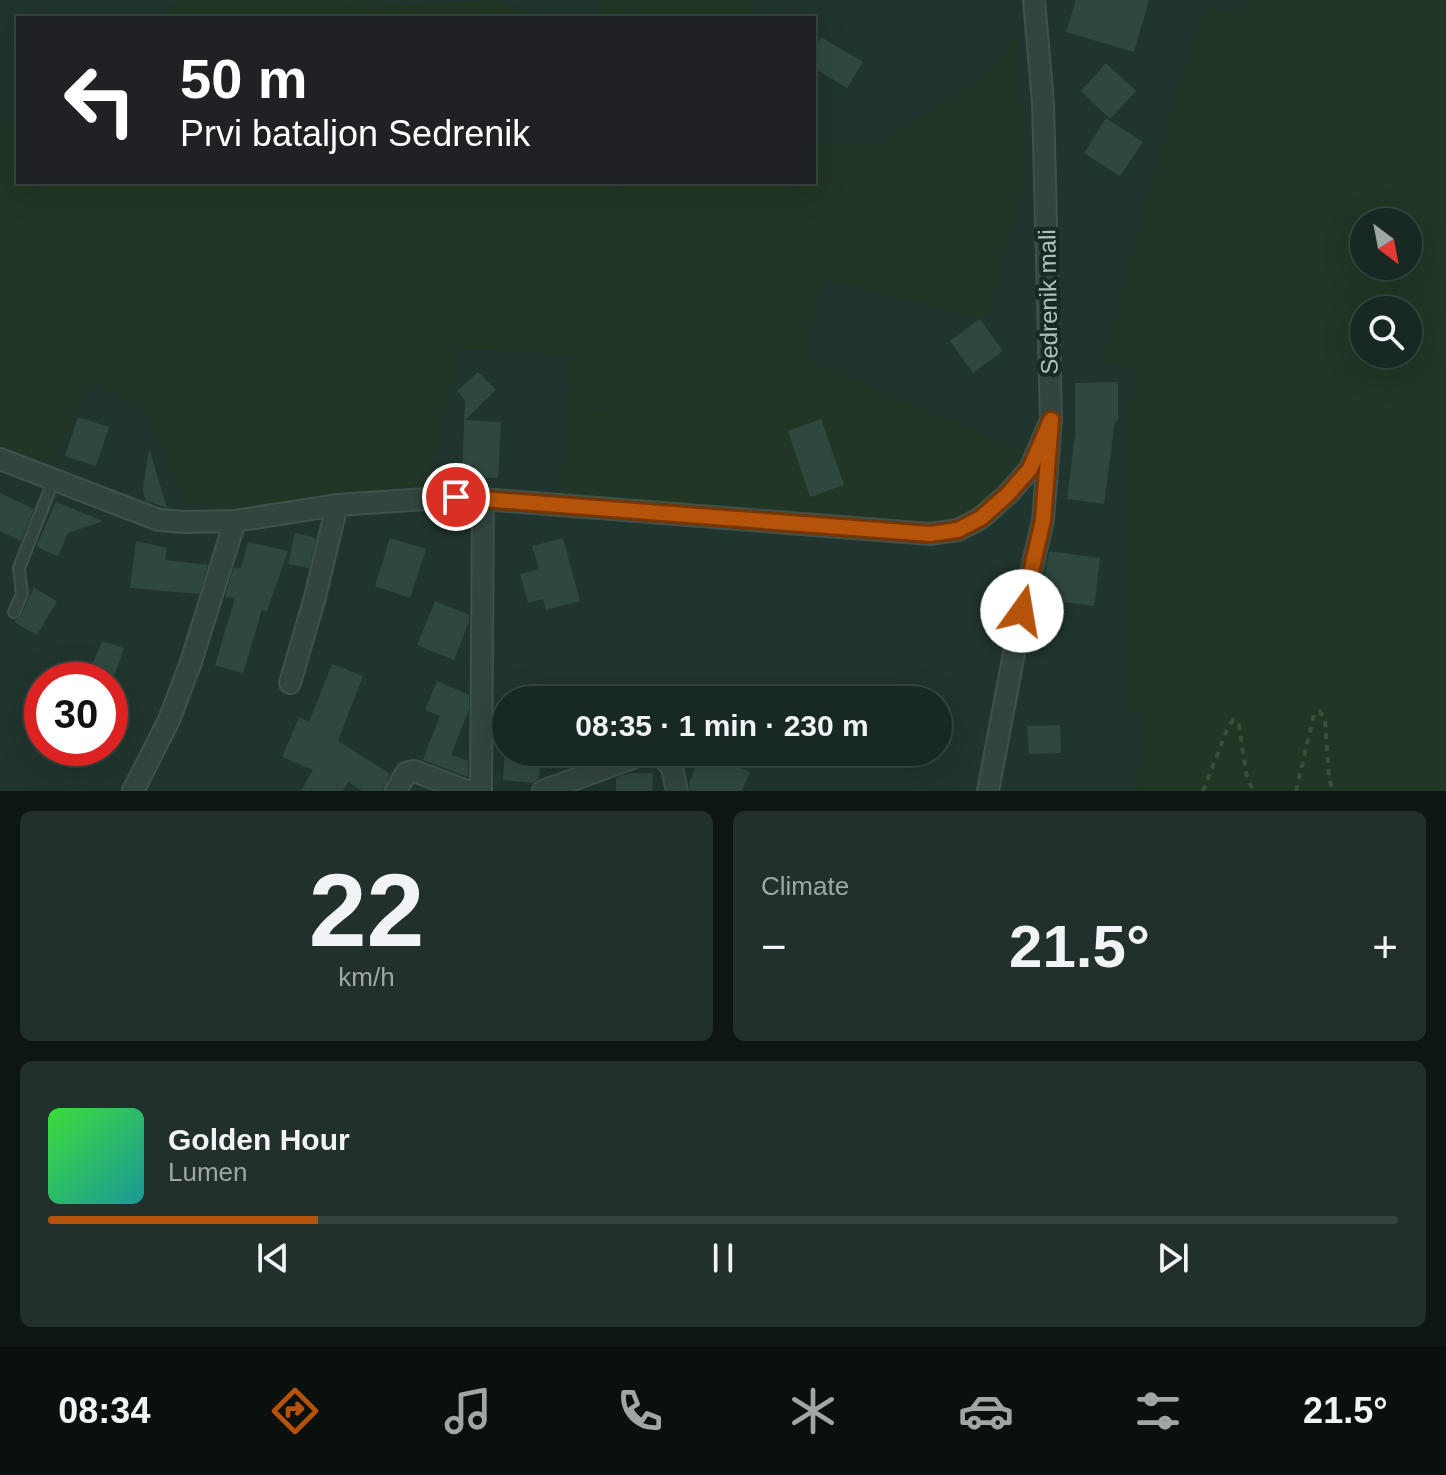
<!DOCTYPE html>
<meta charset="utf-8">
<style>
body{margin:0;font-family:Helvetica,sans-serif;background:#21302a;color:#f1f3f6;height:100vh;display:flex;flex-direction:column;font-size:30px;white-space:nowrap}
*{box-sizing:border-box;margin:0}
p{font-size:26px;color:#9fa6a5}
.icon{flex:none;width:44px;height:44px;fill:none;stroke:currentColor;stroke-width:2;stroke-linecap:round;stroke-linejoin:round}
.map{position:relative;height:791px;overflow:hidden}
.panel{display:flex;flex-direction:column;gap:20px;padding:20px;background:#0d1613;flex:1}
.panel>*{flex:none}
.hud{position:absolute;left:16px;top:16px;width:800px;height:168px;border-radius:0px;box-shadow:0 8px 32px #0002,0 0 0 2px #364440;background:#202124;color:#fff;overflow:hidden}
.needle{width:52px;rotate:148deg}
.buttons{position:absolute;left:1350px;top:208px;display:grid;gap:16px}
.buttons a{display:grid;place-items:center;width:72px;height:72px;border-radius:50%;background:#182822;box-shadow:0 8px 32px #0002,0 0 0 2px #364440;font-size:40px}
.speed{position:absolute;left:24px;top:662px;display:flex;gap:16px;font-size:40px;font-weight:700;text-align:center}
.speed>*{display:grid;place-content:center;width:104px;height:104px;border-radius:50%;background:#182822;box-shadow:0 8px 32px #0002,0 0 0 2px #364440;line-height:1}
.speed .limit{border:12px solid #d22;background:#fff;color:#111}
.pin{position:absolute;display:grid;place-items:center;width:68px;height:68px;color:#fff;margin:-34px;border:4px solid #fff;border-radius:50%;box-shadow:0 2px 8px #0007}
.me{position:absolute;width:88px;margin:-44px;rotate:13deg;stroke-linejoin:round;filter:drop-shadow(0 0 6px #0008)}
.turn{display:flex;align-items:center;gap:28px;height:168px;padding:0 32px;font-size:36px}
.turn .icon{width:104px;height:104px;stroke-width:2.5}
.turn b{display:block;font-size:56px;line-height:68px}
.big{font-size:60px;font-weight:700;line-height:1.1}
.panel .card{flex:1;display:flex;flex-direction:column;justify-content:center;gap:12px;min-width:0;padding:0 28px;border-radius:12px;background:#21302a}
.panel .dial{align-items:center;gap:0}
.dial b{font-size:104px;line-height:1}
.song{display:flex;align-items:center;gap:24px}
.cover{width:96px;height:96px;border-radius:12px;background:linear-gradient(135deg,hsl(120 70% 55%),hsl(180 70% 35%))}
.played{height:8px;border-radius:4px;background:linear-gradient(90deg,#b45309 20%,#364440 20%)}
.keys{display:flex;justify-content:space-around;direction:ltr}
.heat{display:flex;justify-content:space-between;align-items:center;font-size:44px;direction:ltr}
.panel .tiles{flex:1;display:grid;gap:20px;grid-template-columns:1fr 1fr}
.card:last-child{grid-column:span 2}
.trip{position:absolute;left:492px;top:686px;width:460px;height:80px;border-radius:40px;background:#182822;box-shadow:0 8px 32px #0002,0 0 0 2px #364440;font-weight:700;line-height:80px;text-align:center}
.menu{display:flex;height:128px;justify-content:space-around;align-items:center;background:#0a100e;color:#9fa6a5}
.menu .icon{width:56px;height:56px}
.menu .on{color:#b45309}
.menu b{font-size:36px;color:#f1f3f6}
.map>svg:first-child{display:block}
</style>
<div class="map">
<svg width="1446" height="791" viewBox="0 0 1446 791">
<rect width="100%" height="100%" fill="#20352d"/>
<path fill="#223625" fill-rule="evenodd" d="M180 0H340L357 18H159Z
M342 0H368L393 7 496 0 547 18H359Z
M602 0H627L623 18H598Z
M630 0H753V18H627Z
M1249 0H1446V791H1136L1148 714 1127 710 1132 368 1103 363 1176 98 1206 7 1245 17ZM1364 222H1408V266H1364ZM1364 310H1408V354H1364Z
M1017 34 1024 178 986 319 822 278 804 359 1031 454C1013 477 984 511 956 522 940 528 917 526 900 528L560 495 571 390 591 411 616 408 641 387 621 182H814V145L877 144 989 72Z
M18 114V182H618L638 386 616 406 592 408 569 383 572 354 459 349 427 483 286 504 230 506 185 501 148 415 99 382 84 393 51 462 0 447V125Z"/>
<path fill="#2f483f" d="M1076 0H1149L1134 52 1066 32Z
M821 37 863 62 847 88 814 68V49Z
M1106 63 1136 91 1110 119 1081 91Z
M1106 118 1143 142 1120 176 1084 153Z
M980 319 1003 351 973 373 950 341Z
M478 372 496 390 465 420 501 422 498 478 462 477 465 400 457 391Z
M1118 382V421H1115L1104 504 1067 499 1075 435V383Z
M78 417 109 427 96 466 65 456Z
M821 419 844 485 810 497 788 431Z
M149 448 167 508 146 501 143 490Z
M0 493 34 509 21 541 0 531Z
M56 502 103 521 68 533 58 556 36 547Z
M295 533 316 538 309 568 288 564Z
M390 538 426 549 410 598 375 586Z
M563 538 580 601 546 610 543 599 528 603 520 574 539 569 532 546Z
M136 541 167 548 165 560 208 565 199 594 130 588Z
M248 542 288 551 267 611 262 610 243 673 215 665 235 598 225 597 234 567 241 568Z
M1049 551 1100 558 1094 606 1041 599Z
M34 588 57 601 37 635 14 622 21 615Z
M435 601 469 615V622L454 660 417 645Z
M102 641 124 648 114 677 91 668Z
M332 664 363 676 338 741 390 774 383 791H362L348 782 343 791H301L313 770 282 757 299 717 309 722Z
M437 681 469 695V709L451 755 468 761V777L423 760 440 716 425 710Z
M1060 725 1061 753 1029 754 1027 726Z
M505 752H542L539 778 533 783 503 780Z
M701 752 750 772 742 791H690L689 783Z
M630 773H653L652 791H616V778Z"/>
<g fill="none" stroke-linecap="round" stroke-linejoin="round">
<g stroke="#3f524b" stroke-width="14">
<path id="service" d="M14 612 22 594 19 568 54 479"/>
</g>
<g stroke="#3f524b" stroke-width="24">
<path id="minor" d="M0 459 159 520 185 522 235 521 337 505 456 497 930 534 958 530 981 518 1008 494 1030 469 1051 420
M290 683 315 597 337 505
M133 791 169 720 191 662 235 521
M396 791 406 773 414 771 467 791
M481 791 483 501
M543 791 643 754H661L672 768 677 791
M988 791 1022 611 1043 520 1051 420 1043 103 1034 0"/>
</g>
<path stroke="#3a4e3c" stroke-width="4" stroke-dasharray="6 6" stroke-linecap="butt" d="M1203 791 1228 727 1233 720 1239 725 1246 773 1253 791
M1296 791 1314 714 1320 712 1325 720 1329 778 1333 791"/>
<use href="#service" stroke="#33453f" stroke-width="10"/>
<use href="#minor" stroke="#33453f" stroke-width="20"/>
</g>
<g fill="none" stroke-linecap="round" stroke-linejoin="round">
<g stroke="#753606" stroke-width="20">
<path id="route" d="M456 497 930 534 958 530 981 518 1008 494 1030 469 1051 420 1043 520 1022 611"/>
</g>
<use href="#route" stroke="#b45309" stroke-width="14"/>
</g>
<g text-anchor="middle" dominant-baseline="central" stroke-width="8" stroke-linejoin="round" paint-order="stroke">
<g font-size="24" fill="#adc2bb" stroke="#192a23">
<text transform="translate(1048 302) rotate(-91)">Sedrenik mali</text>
</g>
</g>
</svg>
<div class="buttons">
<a><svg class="needle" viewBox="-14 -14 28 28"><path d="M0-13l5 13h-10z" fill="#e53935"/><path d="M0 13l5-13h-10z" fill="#9fa6a5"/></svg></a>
<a><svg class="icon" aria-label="search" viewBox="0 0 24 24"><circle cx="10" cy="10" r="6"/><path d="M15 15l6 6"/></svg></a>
</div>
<div class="speed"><div class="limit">30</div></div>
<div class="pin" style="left:456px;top:497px;background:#d93025"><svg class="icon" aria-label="arrive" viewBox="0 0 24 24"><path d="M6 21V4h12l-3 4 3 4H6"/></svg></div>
<svg class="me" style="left:1022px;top:611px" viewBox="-20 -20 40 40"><circle r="19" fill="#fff"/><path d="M0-13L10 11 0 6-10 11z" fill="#b45309"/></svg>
<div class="trip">08:35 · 1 min · 230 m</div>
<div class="hud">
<div class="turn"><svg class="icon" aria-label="left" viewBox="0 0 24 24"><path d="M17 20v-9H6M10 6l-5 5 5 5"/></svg><div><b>50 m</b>Prvi bataljon Sedrenik</div></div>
</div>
</div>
<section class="panel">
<div class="tiles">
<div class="card dial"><b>22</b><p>km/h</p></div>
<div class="card"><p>Climate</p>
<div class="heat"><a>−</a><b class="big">21.5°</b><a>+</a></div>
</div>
<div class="card">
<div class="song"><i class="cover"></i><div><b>Golden Hour</b><p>Lumen</p></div></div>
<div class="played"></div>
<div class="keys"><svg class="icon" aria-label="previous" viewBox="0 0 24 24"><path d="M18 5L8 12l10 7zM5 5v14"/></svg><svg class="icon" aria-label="pause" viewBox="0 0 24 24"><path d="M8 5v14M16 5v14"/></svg><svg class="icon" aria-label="next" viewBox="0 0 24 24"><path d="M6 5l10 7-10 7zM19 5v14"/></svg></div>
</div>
</div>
</section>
<nav class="menu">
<b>08:34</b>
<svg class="icon on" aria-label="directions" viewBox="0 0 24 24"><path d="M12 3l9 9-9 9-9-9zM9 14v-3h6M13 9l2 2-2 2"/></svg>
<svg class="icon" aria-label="music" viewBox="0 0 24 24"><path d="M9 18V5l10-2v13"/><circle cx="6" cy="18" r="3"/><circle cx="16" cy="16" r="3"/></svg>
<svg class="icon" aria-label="phone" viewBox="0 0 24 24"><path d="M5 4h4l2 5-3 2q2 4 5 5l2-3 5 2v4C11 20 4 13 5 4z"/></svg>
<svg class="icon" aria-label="climate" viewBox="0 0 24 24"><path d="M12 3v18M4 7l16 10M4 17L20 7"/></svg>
<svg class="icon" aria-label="car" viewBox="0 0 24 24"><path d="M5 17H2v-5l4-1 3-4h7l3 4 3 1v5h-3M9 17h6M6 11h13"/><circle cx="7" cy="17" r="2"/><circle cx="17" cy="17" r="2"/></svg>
<svg class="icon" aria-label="filters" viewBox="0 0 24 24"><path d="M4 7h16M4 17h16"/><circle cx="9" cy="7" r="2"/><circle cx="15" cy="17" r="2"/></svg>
<b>21.5°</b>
</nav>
